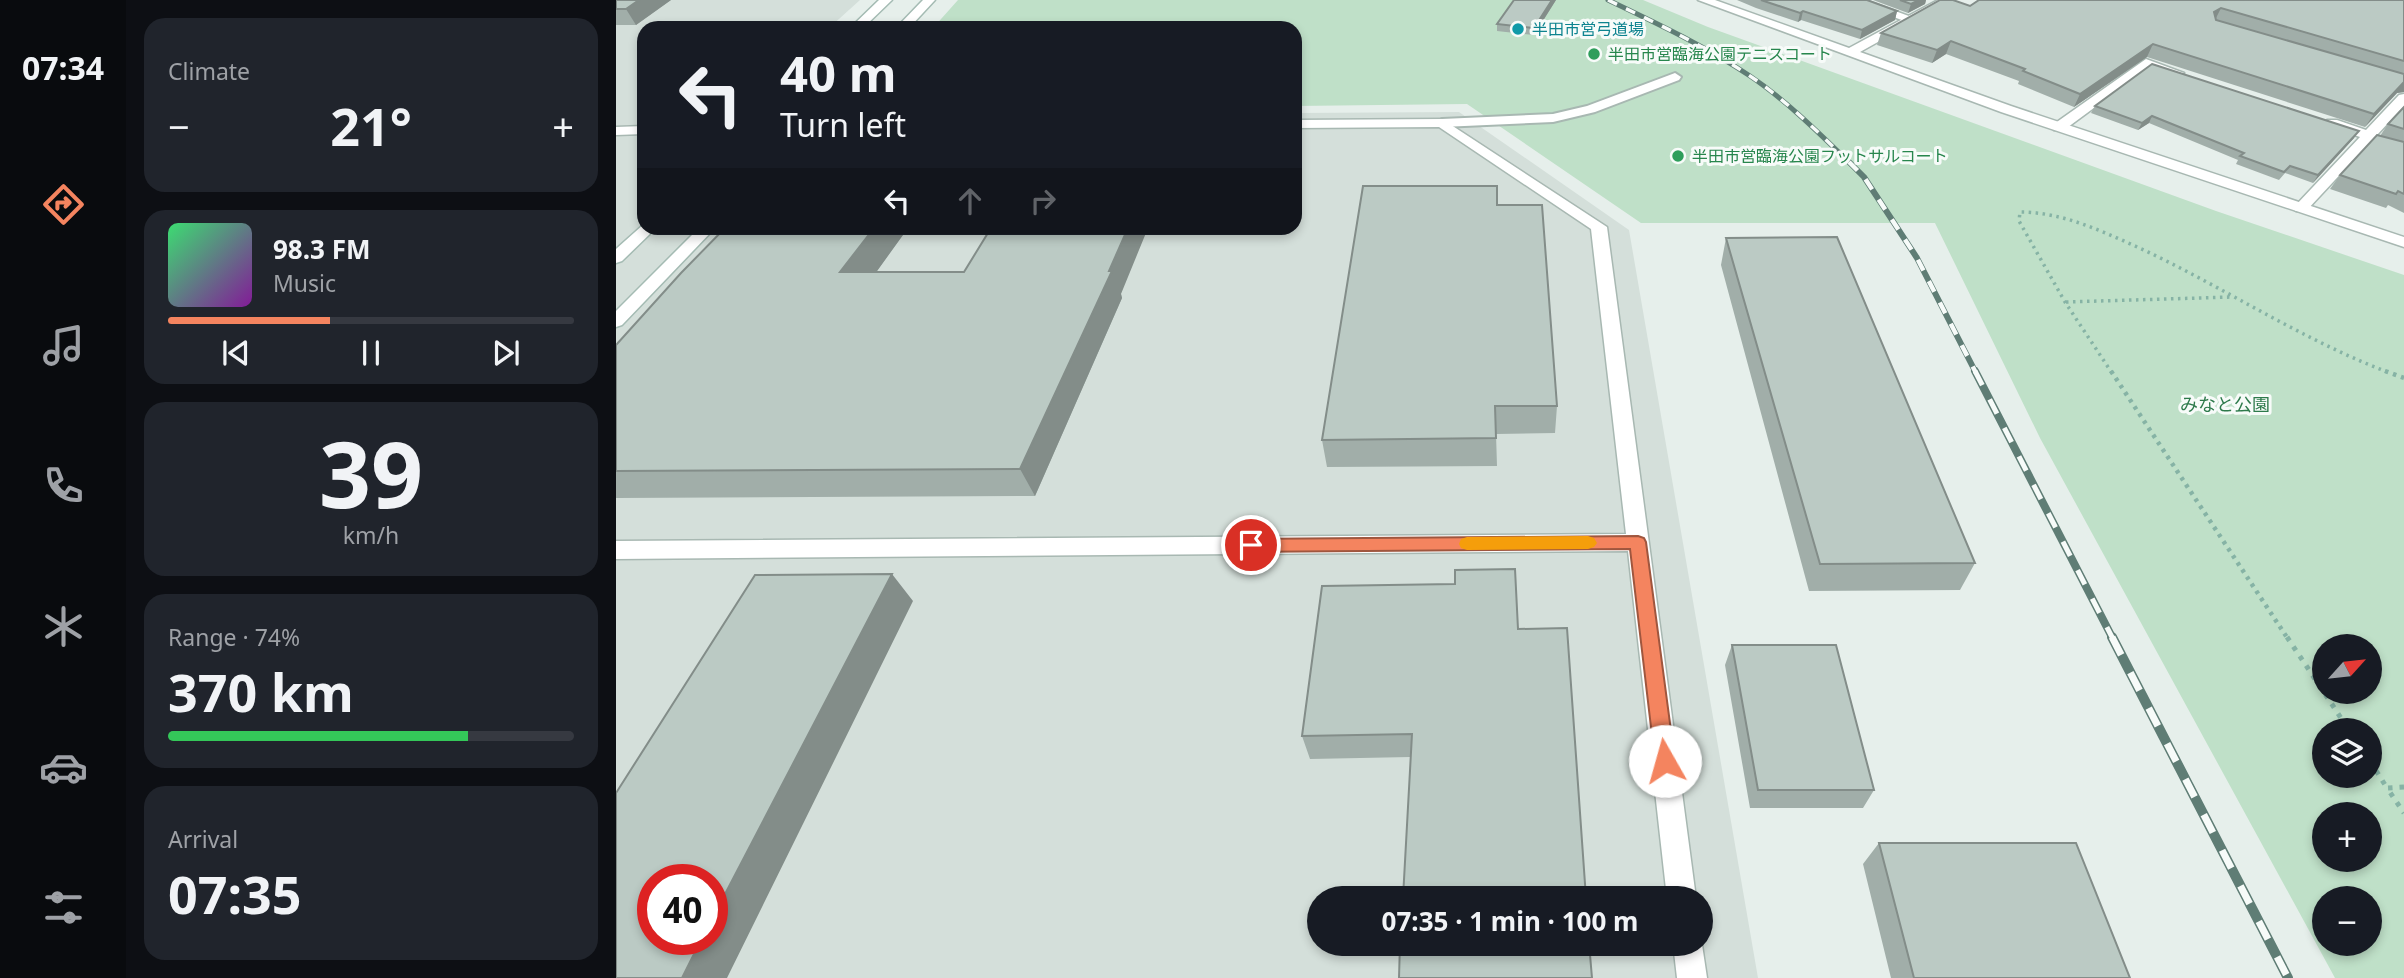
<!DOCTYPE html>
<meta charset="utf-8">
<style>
body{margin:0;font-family:"Noto Sans","Noto Sans JP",sans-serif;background:#20242c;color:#f1f3f6;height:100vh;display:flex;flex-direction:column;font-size:26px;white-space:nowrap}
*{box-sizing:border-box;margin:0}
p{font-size:23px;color:#9ea1a6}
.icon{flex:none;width:38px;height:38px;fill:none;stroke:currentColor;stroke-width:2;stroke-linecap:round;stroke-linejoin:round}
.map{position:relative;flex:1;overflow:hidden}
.drawer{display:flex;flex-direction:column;gap:18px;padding:18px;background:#0d0f14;width:490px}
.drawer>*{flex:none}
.banner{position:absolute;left:21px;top:21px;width:665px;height:214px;border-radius:21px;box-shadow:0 4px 10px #0003;background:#171b24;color:#f1f3f6;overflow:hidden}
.needle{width:46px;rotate:63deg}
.buttons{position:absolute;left:1696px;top:634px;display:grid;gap:14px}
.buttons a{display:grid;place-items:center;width:70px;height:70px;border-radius:50%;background:#171b24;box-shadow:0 4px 10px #0003;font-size:35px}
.speed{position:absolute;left:21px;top:864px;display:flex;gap:14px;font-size:35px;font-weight:700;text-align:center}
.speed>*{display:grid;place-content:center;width:91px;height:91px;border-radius:50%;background:#171b24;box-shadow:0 4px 10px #0003;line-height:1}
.speed .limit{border:10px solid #d22;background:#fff;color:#111}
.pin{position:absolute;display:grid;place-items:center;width:60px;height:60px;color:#fff;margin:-30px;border:4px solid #fff;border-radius:50%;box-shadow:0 2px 7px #0007}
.me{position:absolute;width:77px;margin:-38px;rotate:353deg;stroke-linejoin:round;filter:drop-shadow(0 0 5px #0008)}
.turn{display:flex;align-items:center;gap:24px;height:147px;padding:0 28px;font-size:32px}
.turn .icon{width:91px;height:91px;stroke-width:2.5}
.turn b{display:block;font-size:49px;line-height:60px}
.lanes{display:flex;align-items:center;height:66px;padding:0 28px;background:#0003;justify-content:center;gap:35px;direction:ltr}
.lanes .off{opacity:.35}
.big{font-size:52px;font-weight:700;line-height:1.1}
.drawer .card{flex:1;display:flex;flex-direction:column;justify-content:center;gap:10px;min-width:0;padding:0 24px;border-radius:21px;background:#20242c}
.drawer .dial{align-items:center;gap:0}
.dial b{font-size:91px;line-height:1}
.song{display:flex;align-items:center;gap:21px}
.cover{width:84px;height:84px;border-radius:10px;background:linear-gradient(135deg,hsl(140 70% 55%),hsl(290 70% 35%))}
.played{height:7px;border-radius:4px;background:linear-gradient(90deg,#f4845f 40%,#363941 40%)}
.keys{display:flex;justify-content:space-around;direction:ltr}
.heat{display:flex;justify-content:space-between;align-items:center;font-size:38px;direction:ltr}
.charge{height:10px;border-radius:5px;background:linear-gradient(90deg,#34c759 74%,#363941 0)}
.trip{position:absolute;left:691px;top:886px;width:406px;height:70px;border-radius:35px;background:#171b24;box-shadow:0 4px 10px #0003;font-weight:700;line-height:70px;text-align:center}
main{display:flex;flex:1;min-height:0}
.tab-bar{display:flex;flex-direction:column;width:126px;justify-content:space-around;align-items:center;background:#090b0e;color:#9ea1a6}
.tab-bar .icon{width:49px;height:49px}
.tab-bar .active{color:#f4845f}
.tab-bar b{font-size:32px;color:#f1f3f6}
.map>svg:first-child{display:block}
</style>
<main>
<nav class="tab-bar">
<b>07:34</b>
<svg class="icon active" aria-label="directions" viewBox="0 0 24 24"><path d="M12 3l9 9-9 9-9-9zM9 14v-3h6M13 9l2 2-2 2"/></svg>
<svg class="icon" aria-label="music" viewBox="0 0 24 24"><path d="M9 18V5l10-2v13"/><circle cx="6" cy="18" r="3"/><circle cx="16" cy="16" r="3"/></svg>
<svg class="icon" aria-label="phone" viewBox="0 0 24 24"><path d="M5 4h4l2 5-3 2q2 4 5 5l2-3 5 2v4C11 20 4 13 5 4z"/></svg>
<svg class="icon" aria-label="climate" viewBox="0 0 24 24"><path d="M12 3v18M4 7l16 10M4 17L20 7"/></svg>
<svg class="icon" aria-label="car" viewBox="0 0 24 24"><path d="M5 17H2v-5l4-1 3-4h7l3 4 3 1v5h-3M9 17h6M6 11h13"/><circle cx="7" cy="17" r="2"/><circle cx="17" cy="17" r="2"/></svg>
<svg class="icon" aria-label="filters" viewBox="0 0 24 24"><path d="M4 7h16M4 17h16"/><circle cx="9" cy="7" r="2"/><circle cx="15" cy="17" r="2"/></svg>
</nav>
<section class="drawer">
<div class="card"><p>Climate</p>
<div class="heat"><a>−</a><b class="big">21°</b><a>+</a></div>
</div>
<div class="card">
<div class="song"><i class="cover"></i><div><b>98.3 FM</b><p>Music</p></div></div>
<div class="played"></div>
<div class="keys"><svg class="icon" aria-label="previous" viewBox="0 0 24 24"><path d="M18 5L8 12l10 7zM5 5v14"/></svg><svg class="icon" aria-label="pause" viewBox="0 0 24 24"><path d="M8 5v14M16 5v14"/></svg><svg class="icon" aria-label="next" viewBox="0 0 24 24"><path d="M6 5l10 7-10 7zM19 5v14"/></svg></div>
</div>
<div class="card dial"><b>39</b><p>km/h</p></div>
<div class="card"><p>Range · 74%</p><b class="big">370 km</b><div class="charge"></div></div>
<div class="card"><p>Arrival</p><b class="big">07:35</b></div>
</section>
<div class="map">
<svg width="1788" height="978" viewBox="0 0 1788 978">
<rect width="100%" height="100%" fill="#e6efeb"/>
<path fill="#d4dfda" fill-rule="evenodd" d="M0 0H244L213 28H28V228H679V113L843 112 1013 230 1142 978H0ZM37 880H96V940H37ZM704 898H1085V943H704Z"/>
<path fill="#bfe0c8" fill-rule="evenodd" d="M342 0H1027L1092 27 1600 211 1788 275V978H1719L1424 438 1319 223H1025L851 104 679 106V28H317ZM1708 646H1754V691H1708ZM1708 730H1754V775H1708ZM1708 814H1754V859H1708ZM1708 898H1754V943H1708Z"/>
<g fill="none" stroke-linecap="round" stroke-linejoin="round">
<g stroke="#a8b8b2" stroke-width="4">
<path id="service" d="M1059 73 1065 77 1063 80 979 112 937 122 826 127 820 123 826 119 937 114 971 106Z"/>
</g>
<g stroke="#a8b8b2" stroke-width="3">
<path id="minor" d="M1232 0H1249L1301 19 1291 22Z
M1530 59 1568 73 1562 77 1532 68 1448 130H1438V124Z
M1788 94V106L1690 211H1680L1677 208 1680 205 1744 137 1711 126V120H1721L1750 130 1783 95Z"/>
</g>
<g stroke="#a8b8b2" stroke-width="3">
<path id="tertiary" d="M1082 0H1099L1233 48 1322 0H1337L1244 52 1395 106 1788 237V247L1385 112Z
M826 119 991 227 1080 898H1051L1012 551 0 559V541L1010 534 975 229 823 127 679 128V120Z
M28 126V134L0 135V127Z
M1085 938 1091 978H1061L1057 943H1085Z"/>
</g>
<g stroke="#a4bbb3" stroke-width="3">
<path id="secondary" d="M263 0H276L247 28H234Z
M307 0H319L293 28H280Z
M28 224V228H40L6 261 0 263V249Z
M83 228H99L6 325 0 327V311Z"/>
</g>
<path stroke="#86b3a5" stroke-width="3.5" stroke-dasharray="2.5 4.5" stroke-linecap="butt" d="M1450 302 1616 297
M1496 373 1449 302 1403 221 1404 212C1448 212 1490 233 1530 251 1612 290 1689 341 1774 373"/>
<path stroke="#86b3a5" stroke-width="4.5" stroke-dasharray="3.5 5" stroke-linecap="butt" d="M1495 371 1672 639
M1769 371 1788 378"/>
<path stroke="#86b3a5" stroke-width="5" stroke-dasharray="4.5 7" stroke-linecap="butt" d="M1671 637 1733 730
M1754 761 1771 788
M1788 787 1771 788 1788 813"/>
<use href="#service" fill="#fff" fill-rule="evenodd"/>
<use href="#minor" fill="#fff" fill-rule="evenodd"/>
<use href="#tertiary" fill="#fff" fill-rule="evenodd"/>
<use href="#secondary" fill="#fff" fill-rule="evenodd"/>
<g stroke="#5f7d75" stroke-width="5">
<path id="rail-far3" d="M992 0C1040 23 1089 46 1134 76 1171 101 1203 133 1235 164"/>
</g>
<g stroke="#5f7d75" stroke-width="6">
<path id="rail-far2" d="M1233 162 1248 177 1301 258 1360 373"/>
</g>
<g stroke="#5f7d75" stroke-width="8">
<path id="rail-far1" d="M1359 371 1497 639"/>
</g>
<g stroke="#5f7d75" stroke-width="10">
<path id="rail" d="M1496 637 1672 978"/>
</g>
<use href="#rail-far3" stroke="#f7fbf9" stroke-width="3.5" stroke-dasharray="10" stroke-linecap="butt"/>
<use href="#rail-far2" stroke="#f7fbf9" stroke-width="4.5" stroke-dasharray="12" stroke-linecap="butt"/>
<use href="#rail-far1" stroke="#f7fbf9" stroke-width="5" stroke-dasharray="16" stroke-linecap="butt"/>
<use href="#rail" stroke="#f7fbf9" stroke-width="7" stroke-dasharray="20" stroke-linecap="butt"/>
</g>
<path fill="#a1aea9" d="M0 0H55L20 25H0Z
M898 0H940L918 35 881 31V24Z
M1121 0H1251L1281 11 1279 20 1244 39 1185 20 1182 22 1140 8Z
M1257 0H1310L1309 4 1292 13Z
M1788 0V92L1781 93 1749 127 1531 57 1458 107 1402 84 1403 81 1330 54 1316 63 1261 45 1265 33 1354 6Z
M1479 106 1738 138 1697 183 1669 173 1663 180 1620 164 1622 160 1533 123 1522 130 1475 113Z
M1788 107V213L1772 205 1770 208 1714 189 1724 175 1764 136 1772 124Z
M881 205 941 406 939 433 880 434 881 466 711 467 706 440Z
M109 228H292L260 272 505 294 506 298 419 496 0 498V345Z
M1110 238 1359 563 1344 590 1193 591 1105 265Z
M899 569 794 757 694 759 686 736 839 584Z
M1116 645 1258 790 1247 808H1134L1109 665Z
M1263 843 1514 978H1275L1247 864Z"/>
<path fill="#838d89" d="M23 0H55L20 25 10 9Z
M936 0H940L918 35V28Z
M1303 0H1310L1309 4 1292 13 1295 4Z
M1605 8 1599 20 1598 12Z
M1187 11 1185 20 1182 22 1184 13Z
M1281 11 1279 20 1244 39 1246 30Z
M1335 41 1330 54 1316 63 1321 50Z
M1537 44 1531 57 1458 107 1464 94Z
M1788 82V92L1781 93 1749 127 1758 114Z
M1536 116 1533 123 1522 130 1526 123Z
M1743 131 1738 138 1697 183 1702 175Z
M258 228H292L241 299 224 272Z
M512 228H532L505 294 506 298 419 496 404 469Z
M276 574 297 601 111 978H66L85 940H96V919Z"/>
<path fill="#bbcac4" stroke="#838d89" stroke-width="2" d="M0 0H23L10 9H0Z
M898 0H936L918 28 881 24Z
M1145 0H1251L1281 11 1246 30 1187 11 1184 13Z
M1284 0H1303L1295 4Z
M1324 0H1337L1354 6 1363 0H1788V61L1605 8 1598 12 1600 20 1788 74V82L1758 114 1537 44 1464 94 1407 71 1409 69 1335 41 1321 50 1265 33Z
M1536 64 1743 131 1702 175 1674 166 1668 172 1624 156 1628 153 1536 116 1526 123 1479 106Z
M1788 107V129L1772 124Z
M1761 135 1788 142V194L1782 191 1780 194 1724 175Z
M747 186H881V205H926L941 406H879L880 438 706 440Z
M109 228H258L224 272H348L375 228H512L493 271H496L404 469 0 471V345L65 273Z
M1221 237 1359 563 1204 564 1110 238Z
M899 569 902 629 951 628 970 898H787L796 734 686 736 706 586 839 584V570Z
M276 574 96 919V880H37V940H85L66 978H0V793L139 575Z
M1116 645H1220L1258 790H1142Z
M1263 843H1460L1514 978H1298Z
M784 943H973L976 978H783Z"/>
<path fill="#f4845f" stroke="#9f563e" stroke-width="2" d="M1022 536 1028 538 1030 542 1059 761 1056 768 1049 770 1042 768 1039 761 1014 549 635 552 629 550 627 545 629 540 635 539Z"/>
<path fill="#f59e0b" d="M972 536 978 538 981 543 978 547 972 549 851 550 845 548 843 544 845 539 851 537Z"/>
<circle fill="#0f9aa8" stroke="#f7fbf9" stroke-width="2.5" cx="902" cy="29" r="7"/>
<g fill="#2e9e5b" stroke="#f7fbf9" stroke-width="2.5">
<circle cx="978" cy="54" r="7"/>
<circle cx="1062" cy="156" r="7"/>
</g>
<g text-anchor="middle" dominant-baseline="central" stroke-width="6" stroke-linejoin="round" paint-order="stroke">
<g font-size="16" fill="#0d838f" stroke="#f7fbf9" text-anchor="start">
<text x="916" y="29">半田市営弓道場</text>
</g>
<g font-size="16" fill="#27864d" stroke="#f7fbf9" text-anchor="start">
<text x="992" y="54">半田市営臨海公園テニスコート</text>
<text x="1076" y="156">半田市営臨海公園フットサルコート</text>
</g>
<g font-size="18" fill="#2d7a4b" stroke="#f7fbf9">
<text x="1609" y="404">みなと公園</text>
</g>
</g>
</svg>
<div class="buttons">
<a><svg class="needle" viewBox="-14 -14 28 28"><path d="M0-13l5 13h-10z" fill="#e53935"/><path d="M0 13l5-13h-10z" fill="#9ea1a6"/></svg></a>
<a><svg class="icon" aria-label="layers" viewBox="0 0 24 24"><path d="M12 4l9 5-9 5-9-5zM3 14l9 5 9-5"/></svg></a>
<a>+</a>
<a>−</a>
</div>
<div class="speed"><div class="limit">40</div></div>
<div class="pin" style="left:635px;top:545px;background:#d93025"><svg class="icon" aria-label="arrive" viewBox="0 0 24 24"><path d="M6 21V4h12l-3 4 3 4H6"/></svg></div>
<svg class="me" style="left:1049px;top:761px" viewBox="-20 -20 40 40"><circle r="19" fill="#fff"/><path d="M0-13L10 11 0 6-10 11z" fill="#f4845f"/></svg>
<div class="trip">07:35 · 1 min · 100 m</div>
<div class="banner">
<div class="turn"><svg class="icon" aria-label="left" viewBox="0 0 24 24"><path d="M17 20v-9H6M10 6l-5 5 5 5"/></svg><div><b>40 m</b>Turn left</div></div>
<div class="lanes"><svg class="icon" aria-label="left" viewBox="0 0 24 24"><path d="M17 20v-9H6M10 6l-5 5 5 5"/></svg><svg class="icon off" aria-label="ahead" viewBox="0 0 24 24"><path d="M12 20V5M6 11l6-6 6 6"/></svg><svg class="icon off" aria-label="right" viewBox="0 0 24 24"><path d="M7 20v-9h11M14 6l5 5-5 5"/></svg></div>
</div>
</div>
</main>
